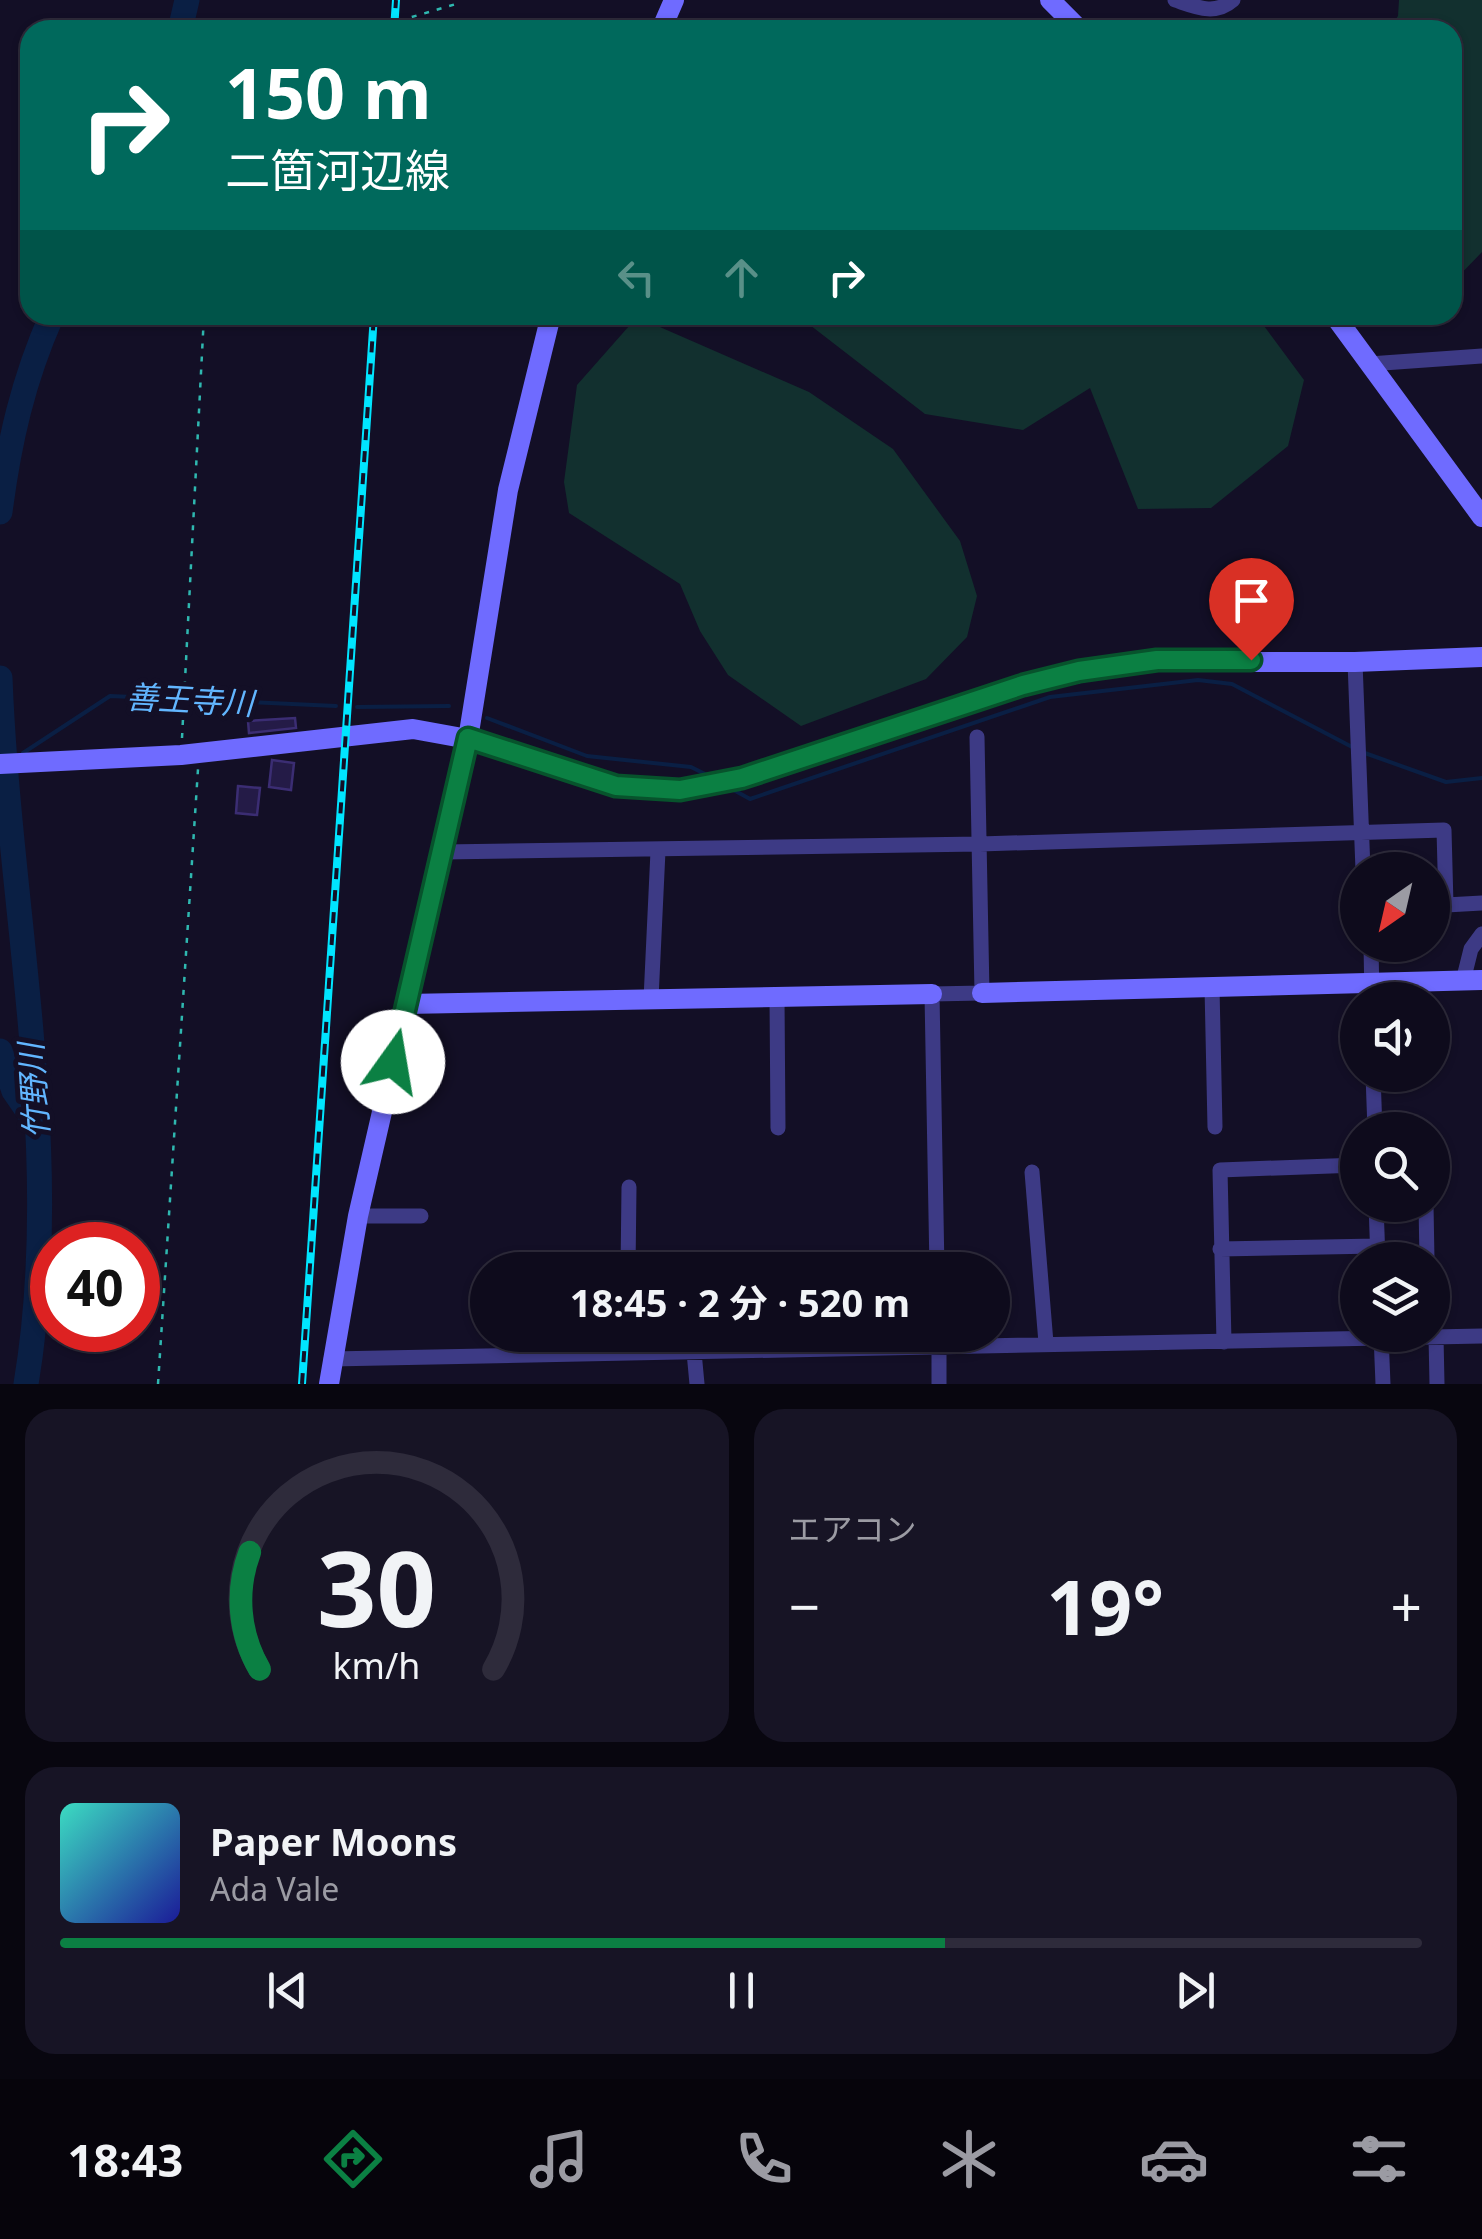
<!DOCTYPE html>
<html lang="ja">
<meta charset="utf-8">
<style>
body{margin:0;font-family:"Noto Sans","Noto Sans JP",sans-serif;background:#171425;color:#f1f3f6;height:100vh;display:flex;flex-direction:column;font-size:38px;white-space:nowrap}
*{box-sizing:border-box;margin:0}
p{font-size:32px;color:#9b9ba3}
.icon{flex:none;width:55px;height:55px;fill:none;stroke:currentColor;stroke-width:2;stroke-linecap:round;stroke-linejoin:round}
.map{position:relative;height:1384px;overflow:hidden}
.drawer{display:flex;flex-direction:column;gap:25px;padding:25px;background:#08060f;flex:1}
.drawer>*{flex:none}
.guide{position:absolute;left:20px;top:20px;width:1442px;height:305px;border-radius:30px;box-shadow:0 2px 8px #0004,0 0 0 2px #2e2b3b;background:#00695c;color:#fff;overflow:hidden}
.needle{width:65px;rotate:214deg}
.buttons{position:absolute;left:1340px;top:852px;display:grid;gap:20px}
.buttons a{display:grid;place-items:center;width:110px;height:110px;border-radius:50%;background:#0e0b1c;box-shadow:0 2px 8px #0004,0 0 0 2px #2e2b3b;font-size:50px}
.speed{position:absolute;left:30px;top:1222px;display:flex;gap:20px;font-size:50px;font-weight:700;text-align:center}
.speed>*{display:grid;place-content:center;width:130px;height:130px;border-radius:50%;background:#0e0b1c;box-shadow:0 2px 8px #0004,0 0 0 2px #2e2b3b;line-height:1}
.speed .limit{border:15px solid #d22;background:#fff;color:#111}
.pin{position:absolute;display:grid;place-items:center;width:85px;height:85px;color:#fff;margin:-102px -42px;border-radius:50% 50% 50% 0;rotate:-45deg;box-shadow:0 0 10px #0007}
.pin .icon{rotate:45deg}
.me{position:absolute;width:110px;margin:-55px;rotate:13deg;stroke-linejoin:round;filter:drop-shadow(0 0 8px #0008)}
.turn{display:flex;align-items:center;gap:35px;height:210px;padding:0 40px;font-size:45px}
.turn .icon{width:130px;height:130px;stroke-width:2.5}
.turn b{display:block;font-size:70px;line-height:85px}
.lanes{display:flex;align-items:center;height:95px;padding:0 40px;background:#0003;justify-content:center;gap:50px;direction:ltr}
.lanes .off{opacity:.35}
.big{font-size:75px;font-weight:700;line-height:1.1}
.drawer .tile{flex:1;display:flex;flex-direction:column;justify-content:center;gap:15px;min-width:0;padding:0 35px;border-radius:30px;background:#171425}
.drawer .dial{align-items:center;gap:0}
.dial svg{height:260px;overflow:visible;fill:none;stroke:#2e2b3b;stroke-width:7;stroke-linecap:round;text-anchor:middle}
.dial text{fill:#f1f3f6;stroke:none}
.song{display:flex;align-items:center;gap:30px}
.cover{width:120px;height:120px;border-radius:15px;background:linear-gradient(135deg,hsl(170 70% 55%),hsl(240 70% 35%))}
.played{height:10px;border-radius:5px;background:linear-gradient(90deg,#0b8043 65%,#2e2b3b 65%)}
.keys{display:flex;justify-content:space-around;direction:ltr}
.heat{display:flex;justify-content:space-between;align-items:center;font-size:55px;direction:ltr}
.drawer .tiles{flex:1;display:grid;gap:25px;grid-template-columns:1fr 1fr}
.tile:last-child{grid-column:span 2}
.trip{position:absolute;left:470px;top:1252px;width:540px;height:100px;border-radius:50px;background:#0e0b1c;box-shadow:0 2px 8px #0004,0 0 0 2px #2e2b3b;font-weight:700;line-height:100px;text-align:center}
.menu{display:flex;height:160px;justify-content:space-around;align-items:center;background:#06040b;color:#9b9ba3}
.menu .icon{width:70px;height:70px}
.menu .current{color:#0b8043}
.menu b{font-size:45px;color:#f1f3f6}
.map>svg:first-child{display:block}
</style>
<div class="map">
<svg width="1482" height="1384" viewBox="0 0 1482 1384">
<rect width="100%" height="100%" fill="#130f26"/>
<path fill="#12302f" d="M1399 0H1482V252L1453 282 1452 30H1388L1398 16Z
M797 315H1256L1304 380 1288 446 1211 508 1138 509 1090 388 1023 430 925 414Z
M637 317 809 392 893 449 960 541 977 596 967 637 926 679 801 726 728 675 700 631 680 584 569 513 564 482 577 385Z"/>
<g fill="none" stroke-linecap="round" stroke-linejoin="round">
<path stroke="#0a1f44" stroke-width="4" d="M357 707 449 706
M487 718 587 756 691 767 709 776
M1362 752 1446 782 1482 778
M23 753 110 696 336 706
M730 788 750 799 1050 697 1198 680 1232 684 1354 748"/>
<path stroke="#0a1f44" stroke-width="25" d="M180 30 187 0
M0 512C9 442 23 380 52 315
M0 678C9 912 65 1151 26 1384
M0 1051 14 1091 34 1120"/>
</g>
<path fill="#241b47" stroke="#3b2d73" stroke-width="2.5" d="M295 718 296 728 249 733 248 721Z
M272 760 294 763 291 790 269 787Z
M238 786 260 788 257 815 236 813Z"/>
<g fill="none" stroke-linecap="round" stroke-linejoin="round">
<path stroke="#2fb8b0" stroke-width="2.5" stroke-dasharray="5 8" stroke-linecap="butt" d="M335 30 395 22 456 4
M182 738 204 315
M158 1384 198 769"/>
<path stroke="#3d3a85" stroke-width="15" d="M1175 0C1196 7 1215 16 1233 0
M1369 364 1482 356
M1355 662 1363 870
M443 852 980 844 1444 830 1446 905 1482 903
M1371 945 1372 1000
M1463 981 1471 949 1482 934
M1212 987 1215 1127
M777 997 778 1128
M651 999 658 851
M1373 1075 1375 1130
M1032 1172 1046 1343
M1376 1205 1378 1260
M1426 1205 1427 1260
M358 1216H421
M1220 1249 1377 1246
M628 1270 629 1187
M937 1270 932 994 982 993 977 737
M939 1335V1384
M1381 1335 1383 1384
M1436 1336 1437 1384
M1224 1342 1220 1170 1358 1165
M694 1352 697 1384
M331 1359 1482 1336"/>
<path stroke="#6f6bff" stroke-width="20" d="M1050 0 1080 30
M661 30 674 0
M1334 315 1482 517
M0 764 181 755 413 729 468 739 615 786 680 790 741 778 1023 685 1132 662H1355L1482 657
M982 993 1482 980
M407 1004 932 994
M329 1384 358 1216 468 739 508 490 551 315"/>
<g stroke="#00e5ff" stroke-width="8">
<path id="rail" d="M394 30 396 0
M302 1384 374 315"/>
</g>
<use href="#rail" stroke="#130f26" stroke-width="4" stroke-dasharray="11" stroke-linecap="butt"/>
</g>
<g fill="none" stroke-linecap="round" stroke-linejoin="round">
<g stroke="#07532c" stroke-width="25">
<path id="route" d="M393 1062 468 738 616 786 680 790 742 778 1023 685 1079 671 1157 660H1251"/>
</g>
<use href="#route" stroke="#0b8043" stroke-width="18"/>
</g>
<g text-anchor="middle" dominant-baseline="central" stroke-width="10" stroke-linejoin="round" paint-order="stroke">
<g font-size="32" font-style="italic" fill="#62b6ff" stroke="#130f26">
<text transform="translate(190 699) rotate(3)">善王寺川</text>
<text transform="translate(33 1091) rotate(-94)">竹野川</text>
</g>
</g>
</svg>
<div class="buttons">
<a><svg class="needle" viewBox="-14 -14 28 28"><path d="M0-13l5 13h-10z" fill="#e53935"/><path d="M0 13l5-13h-10z" fill="#9b9ba3"/></svg></a>
<a><svg class="icon" aria-label="sound" viewBox="0 0 24 24"><path d="M4 9h4l5-4v14l-5-4H4zM17 9q2 3 0 6"/></svg></a>
<a><svg class="icon" aria-label="search" viewBox="0 0 24 24"><circle cx="10" cy="10" r="6"/><path d="M15 15l6 6"/></svg></a>
<a><svg class="icon" aria-label="layers" viewBox="0 0 24 24"><path d="M12 4l9 5-9 5-9-5zM3 14l9 5 9-5"/></svg></a>
</div>
<div class="speed"><div class="limit">40</div></div>
<div class="pin" style="left:1251px;top:660px;background:#d93025"><svg class="icon" aria-label="arrive" viewBox="0 0 24 24"><path d="M6 21V4h12l-3 4 3 4H6"/></svg></div>
<svg class="me" style="left:393px;top:1062px" viewBox="-20 -20 40 40"><circle r="19" fill="#fff"/><path d="M0-13L10 11 0 6-10 11z" fill="#0b8043"/></svg>
<div class="trip">18:45 · 2 分 · 520 m</div>
<div class="guide">
<div class="turn"><svg class="icon" aria-label="right" viewBox="0 0 24 24"><path d="M7 20v-9h11M14 6l5 5-5 5"/></svg><div><b>150 m</b>二箇河辺線</div></div>
<div class="lanes"><svg class="icon off" aria-label="left" viewBox="0 0 24 24"><path d="M17 20v-9H6M10 6l-5 5 5 5"/></svg><svg class="icon off" aria-label="ahead" viewBox="0 0 24 24"><path d="M12 20V5M6 11l6-6 6 6"/></svg><svg class="icon" aria-label="right" viewBox="0 0 24 24"><path d="M7 20v-9h11M14 6l5 5-5 5"/></svg></div>
</div>
</div>
<section class="drawer">
<div class="tiles">
<div class="tile dial"><svg viewBox="0 0 100 80">
<path d="M14 69A42 42 0 1 1 86 69"/>
<path d="M14 69A42 42 0 0 1 11 33" stroke="#0b8043"/>
<text x="50" y="56" font-size="32" font-weight="700">30</text>
<text x="50" y="72" font-size="11">km/h</text>
</svg></div>
<div class="tile"><p>エアコン</p>
<div class="heat"><a>−</a><b class="big">19°</b><a>+</a></div>
</div>
<div class="tile">
<div class="song"><i class="cover"></i><div><b>Paper Moons</b><p>Ada Vale</p></div></div>
<div class="played"></div>
<div class="keys"><svg class="icon" aria-label="previous" viewBox="0 0 24 24"><path d="M18 5L8 12l10 7zM5 5v14"/></svg><svg class="icon" aria-label="pause" viewBox="0 0 24 24"><path d="M8 5v14M16 5v14"/></svg><svg class="icon" aria-label="next" viewBox="0 0 24 24"><path d="M6 5l10 7-10 7zM19 5v14"/></svg></div>
</div>
</div>
</section>
<nav class="menu">
<b>18:43</b>
<svg class="icon current" aria-label="directions" viewBox="0 0 24 24"><path d="M12 3l9 9-9 9-9-9zM9 14v-3h6M13 9l2 2-2 2"/></svg>
<svg class="icon" aria-label="music" viewBox="0 0 24 24"><path d="M9 18V5l10-2v13"/><circle cx="6" cy="18" r="3"/><circle cx="16" cy="16" r="3"/></svg>
<svg class="icon" aria-label="phone" viewBox="0 0 24 24"><path d="M5 4h4l2 5-3 2q2 4 5 5l2-3 5 2v4C11 20 4 13 5 4z"/></svg>
<svg class="icon" aria-label="climate" viewBox="0 0 24 24"><path d="M12 3v18M4 7l16 10M4 17L20 7"/></svg>
<svg class="icon" aria-label="car" viewBox="0 0 24 24"><path d="M5 17H2v-5l4-1 3-4h7l3 4 3 1v5h-3M9 17h6M6 11h13"/><circle cx="7" cy="17" r="2"/><circle cx="17" cy="17" r="2"/></svg>
<svg class="icon" aria-label="filters" viewBox="0 0 24 24"><path d="M4 7h16M4 17h16"/><circle cx="9" cy="7" r="2"/><circle cx="15" cy="17" r="2"/></svg>
</nav>
